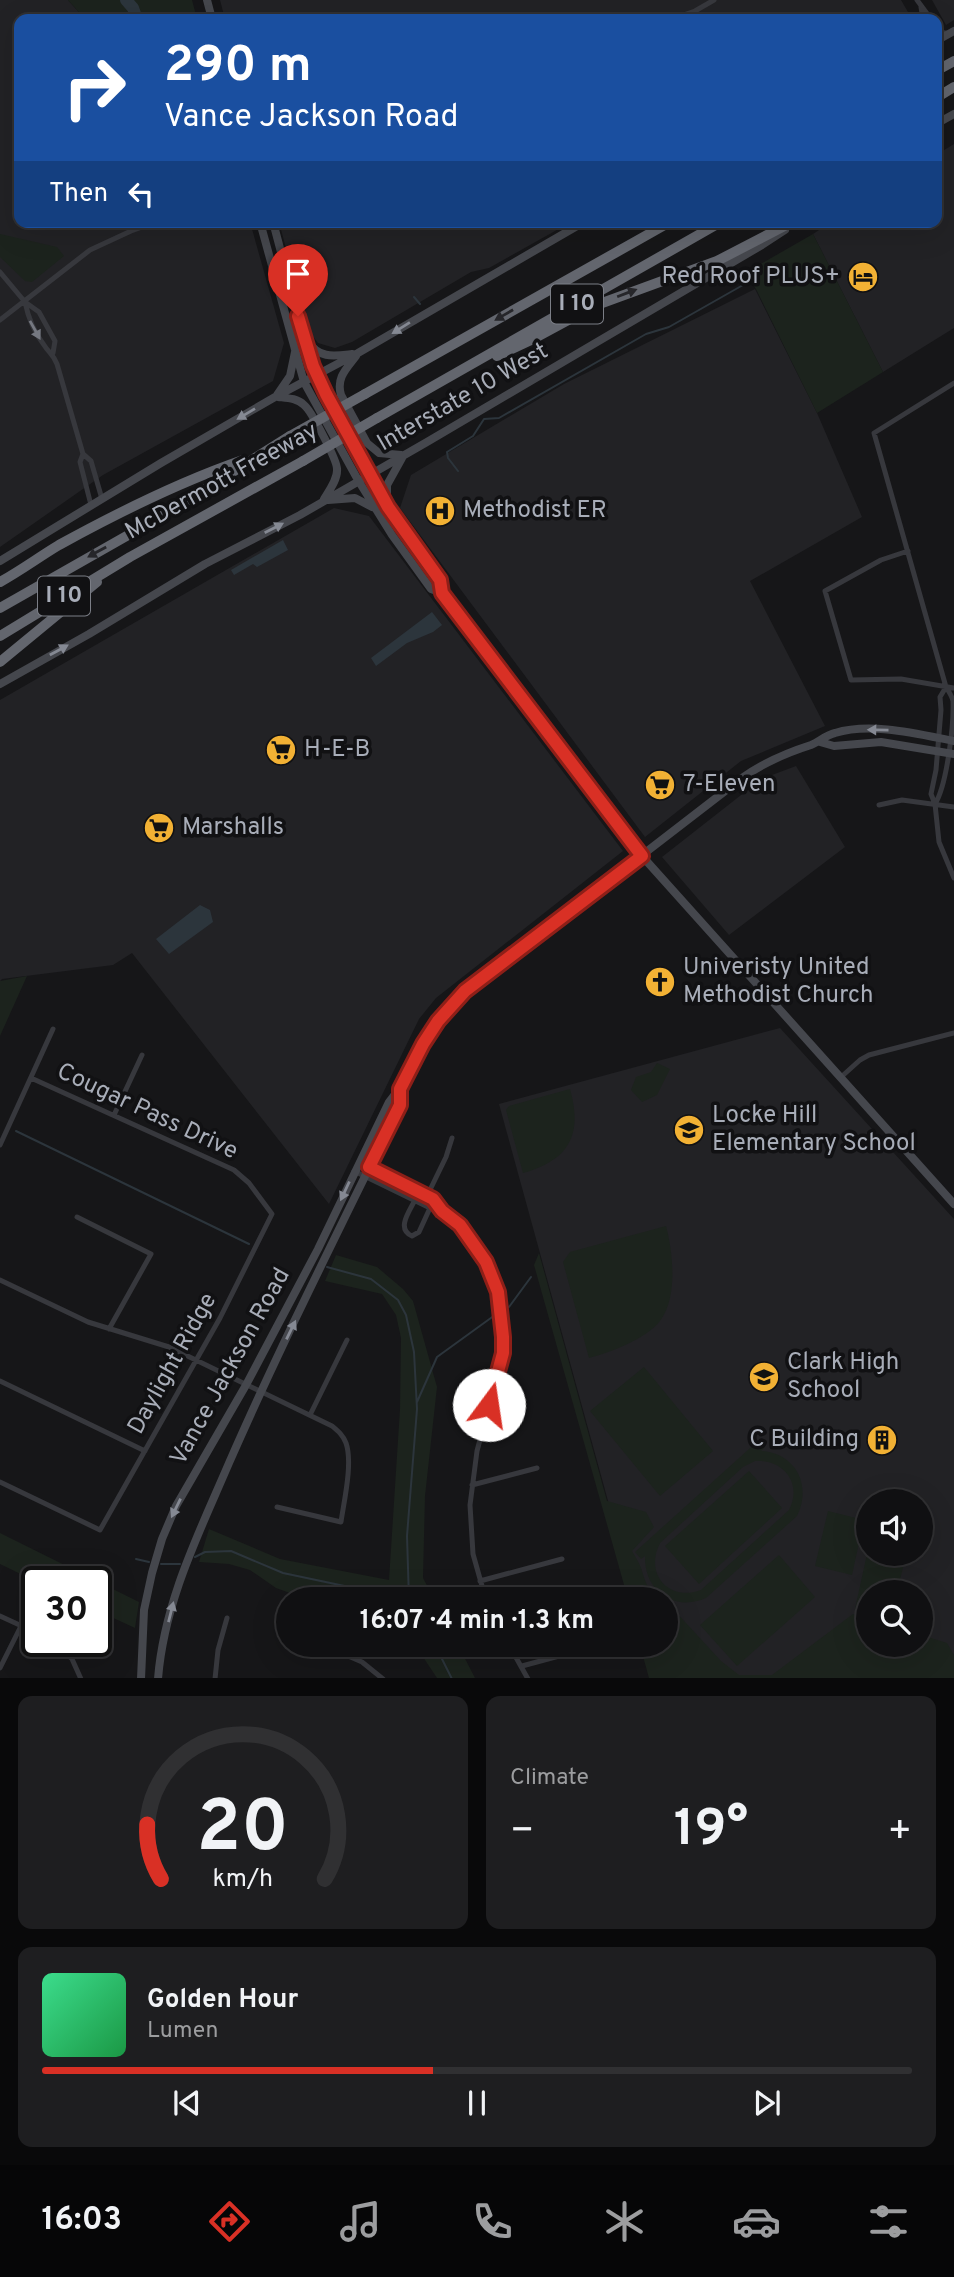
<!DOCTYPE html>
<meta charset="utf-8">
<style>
body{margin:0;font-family:Overpass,sans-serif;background:#1e1e20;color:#f1f3f6;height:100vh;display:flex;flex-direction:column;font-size:26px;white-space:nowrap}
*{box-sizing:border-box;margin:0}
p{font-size:23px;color:#9c9d9f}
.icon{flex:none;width:38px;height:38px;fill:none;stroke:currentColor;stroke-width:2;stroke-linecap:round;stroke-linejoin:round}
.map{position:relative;height:1678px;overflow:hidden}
.drawer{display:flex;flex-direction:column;gap:18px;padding:18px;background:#09090a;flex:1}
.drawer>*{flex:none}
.guide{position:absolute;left:14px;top:14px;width:928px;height:214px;border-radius:14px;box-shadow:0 7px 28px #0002,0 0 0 2px #303032;background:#1a4fa0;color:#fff;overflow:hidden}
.controls{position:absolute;left:856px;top:1489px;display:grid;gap:14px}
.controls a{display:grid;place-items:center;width:77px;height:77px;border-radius:50%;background:#101012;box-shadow:0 7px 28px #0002,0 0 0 2px #303032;font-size:35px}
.speed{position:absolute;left:21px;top:1566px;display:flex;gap:14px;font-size:35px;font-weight:700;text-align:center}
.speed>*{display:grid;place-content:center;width:91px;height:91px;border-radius:50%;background:#101012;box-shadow:0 7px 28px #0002,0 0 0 2px #303032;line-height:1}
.speed .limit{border:4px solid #111;border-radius:10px;background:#fff;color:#111}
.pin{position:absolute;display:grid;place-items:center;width:60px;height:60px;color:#fff;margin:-72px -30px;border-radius:50% 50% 50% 0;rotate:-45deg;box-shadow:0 0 7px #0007}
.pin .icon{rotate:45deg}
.me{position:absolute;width:77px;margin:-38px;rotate:14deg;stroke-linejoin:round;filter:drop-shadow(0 0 5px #0008)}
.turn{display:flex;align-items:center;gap:24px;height:147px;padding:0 35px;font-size:32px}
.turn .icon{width:91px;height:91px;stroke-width:2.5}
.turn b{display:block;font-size:49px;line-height:60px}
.then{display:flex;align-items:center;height:66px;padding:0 35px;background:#0003;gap:14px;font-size:26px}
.big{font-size:52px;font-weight:700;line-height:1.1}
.drawer .widget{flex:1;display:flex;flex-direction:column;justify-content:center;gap:10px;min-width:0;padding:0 24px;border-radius:14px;background:#1e1e20}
.drawer .dial{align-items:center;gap:0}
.dial svg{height:182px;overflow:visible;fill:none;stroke:#303032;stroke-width:7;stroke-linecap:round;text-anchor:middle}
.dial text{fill:#f1f3f6;stroke:none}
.song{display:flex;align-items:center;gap:21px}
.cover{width:84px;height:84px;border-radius:10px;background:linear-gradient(135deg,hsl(150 70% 55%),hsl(140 70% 35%))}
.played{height:7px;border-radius:4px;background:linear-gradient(90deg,#d93025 45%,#303032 45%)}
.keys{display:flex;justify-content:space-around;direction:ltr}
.heat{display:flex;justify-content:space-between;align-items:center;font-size:38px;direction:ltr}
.drawer .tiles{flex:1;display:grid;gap:18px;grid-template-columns:1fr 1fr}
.widget:last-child{grid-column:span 2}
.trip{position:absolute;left:276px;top:1587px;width:402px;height:70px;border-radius:35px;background:#101012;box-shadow:0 7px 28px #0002,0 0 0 2px #303032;font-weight:700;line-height:70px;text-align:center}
.dock{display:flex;height:112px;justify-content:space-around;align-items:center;background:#060607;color:#9c9d9f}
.dock .icon{width:49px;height:49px}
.dock .current{color:#d93025}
.dock b{font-size:32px;color:#f1f3f6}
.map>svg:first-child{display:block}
</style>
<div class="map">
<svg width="954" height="1679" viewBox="0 0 954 1679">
<rect width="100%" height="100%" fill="#161618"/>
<path fill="#222225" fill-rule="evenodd" d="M0 0H68L85 19H19V222H250L284 343 273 381 103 475 0 547Z
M220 0H901L912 19H225Z
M932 0H954V20L946 25Z
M954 144V328L883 372 813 234 831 222H936V155Z
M279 222H571L489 268 471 272 352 342 335 348 318 343 308 330Z
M755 289 817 413 862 517 750 581 825 726 741 761 645 837 400 508 411 475 564 384Z
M334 508 369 516 623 851 436 998 419 1019 329 1204 132 953 113 965 2 979 0 981V700Z
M796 766 845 847 729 935 662 857 750 788 772 775Z
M780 1028 954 1219V1678H657L667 1645V1600L635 1599 499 1104ZM868 1502H920V1554H868ZM868 1592H920V1645H868Z"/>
<path fill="#1c231d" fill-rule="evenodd" d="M68 0H192L197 19H85Z
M0 234 57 247 64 256 32 282 25 281 0 257Z
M813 234 883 372 817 413 756 289 745 273Z
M27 976 0 1036V981Z
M657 1063 670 1069 657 1095 642 1102 631 1090 636 1077 651 1072Z
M570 1089C583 1135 569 1160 523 1173L506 1110 509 1106Z
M666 1226C673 1252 678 1298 660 1321 646 1339 611 1352 589 1358L563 1262 570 1252Z
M539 1253 607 1501 646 1512 654 1527 632 1551C635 1557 639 1562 641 1568 645 1580 647 1591 659 1599H628L534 1265Z
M336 1255 377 1267 403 1289 413 1301 437 1387 425 1496 423 1578 434 1599H331L313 1595 290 1593 276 1588 250 1570 229 1564 199 1562 209 1529 280 1559 389 1580 400 1409 401 1338 396 1315 382 1294 325 1281Z
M644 1367 713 1451 660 1496 590 1411Z
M759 1440 765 1447 761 1451C796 1453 812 1486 797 1516L706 1598C674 1612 644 1591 645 1556L641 1559 635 1552ZM755 1461C783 1459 803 1483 789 1510L701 1590C669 1602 644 1574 660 1543L743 1467Z
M749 1471 782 1508 699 1584 665 1546Z
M828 1511 864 1520 852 1575 815 1566Z
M0 1533 139 1602 135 1628 96 1610V1582H37L0 1564Z
M867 1554 904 1563 897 1592H868V1612L855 1609Z
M779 1555 815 1597 737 1666 700 1625Z
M667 1605 674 1610 721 1661 739 1675H772L853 1614 868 1618V1645H920L921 1635 947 1643 954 1655V1678H649L640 1645H667Z
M415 1645H458L475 1678H437Z"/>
<path fill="#2c353c" d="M283 540 288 550 257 567 253 564 234 575 231 570Z
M432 612 442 625 433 632 407 643 376 666 371 658Z
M200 905 210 910 213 922 169 954 156 939Z"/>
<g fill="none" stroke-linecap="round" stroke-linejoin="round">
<path stroke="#2c353c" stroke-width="2" d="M414 297 420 304
M458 471 448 458 447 452 473 436 484 419 499 418 646 334 669 327 743 285
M16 1131 249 1244
M327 1267 371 1279 398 1300 406 1315 414 1352 417 1409 407 1536 409 1600
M509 1307 531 1277
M417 1402 437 1357 495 1315
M195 1557 205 1552 231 1551 283 1573 373 1592 392 1600
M136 1559 149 1562
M161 1564H180
M435 1645 452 1679"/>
<path stroke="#2c353c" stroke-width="12" d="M126 0 133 8 137 19"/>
<path stroke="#37383d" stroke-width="5" d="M917 0 931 19
M921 7 923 19
M672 19 695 11 714 0
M936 28 940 32 950 34
M0 272 25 302 39 312 55 341 53 353
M25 302C28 317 34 332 44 345 49 353 53 354 57 364L83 454 91 461 102 499
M0 320 90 250 131 231 156 222
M83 454 80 462 91 505
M908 551 881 560 825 591 851 680 901 679 954 688
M946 687 940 697 941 710 936 770 931 794 935 804 939 842 954 878
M935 804C947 785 954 724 953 701 952 696 949 692 946 687L874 433 954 383
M879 805 902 800 954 807
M840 1078 860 1060 869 1055 954 1033
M114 1115 142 1055
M0 1145 53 1029
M369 1167 434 1200 442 1211 460 1225 486 1262 498 1292 503 1322V1353L477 1451 470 1505 473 1554 486 1600
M354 1171 430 1208
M427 1196 415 1200C409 1212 396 1229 412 1236L419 1232 430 1208 427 1196 446 1157 452 1138
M77 1217 151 1254 109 1329
M0 1280 88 1322 169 1347 332 1426C338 1431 343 1435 346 1443 353 1463 344 1501 341 1522L277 1507
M0 1381 145 1451
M310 1415 347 1340
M0 1482 100 1530 220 1318 272 1214 249 1183 234 1170 31 1078
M472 1485 537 1468
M480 1581 562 1559
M0 1616 37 1633
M53 1642 72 1659 81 1679
M509 1645 528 1679
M332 1649 362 1662 383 1679
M522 1666 585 1649
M0 1668 21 1626
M215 1679 218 1650 227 1618"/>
<path stroke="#45474d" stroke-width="8" d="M207 0 212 19
M936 41 954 31
M936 124 954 114
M260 222 304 382 358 480 392 535 431 589 442 593
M273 222 302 331 317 375 388 507 440 580 442 593 642 856 954 1204
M308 341C319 359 334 356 352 354
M356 356C346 369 336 378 341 395L367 443 379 453 401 455
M277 395 290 376 295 352
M278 397C287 398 297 398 304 405 311 410 337 460 337 469 338 479 329 491 324 499
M328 500 355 498 372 507
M387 501V485L402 458
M0 561 161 463 275 397 358 353 584 222
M0 684 89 634 205 564 300 515 427 442 762 245 785 230
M820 742 834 746 881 742 954 754
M141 1679 144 1610 152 1573 162 1539 176 1506 246 1385 318 1249 389 1102C407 1081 416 1055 431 1032 448 1005 472 986 497 967L742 778C763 763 786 753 811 745 819 742 826 735 835 733 871 722 918 734 954 741
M158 1679C164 1602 199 1533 229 1463 282 1342 342 1224 400 1105V1089"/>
<path stroke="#63666e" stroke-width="10" d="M936 71 954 61
M936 98 954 87
M497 356 531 340 594 306 717 261 792 222
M365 394 670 222
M377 418 721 222
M0 582C20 571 39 557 59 545 119 512 179 482 243 460
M0 608 167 513 290 436
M0 636 130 557 303 461
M0 662 97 582"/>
<path stroke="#63666e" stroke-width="10" d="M290 436 365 394
M303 461 377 418"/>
</g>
<defs><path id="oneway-solid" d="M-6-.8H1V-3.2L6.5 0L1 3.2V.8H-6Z" transform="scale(1.75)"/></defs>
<g fill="#26262a">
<use href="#oneway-solid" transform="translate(627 293) rotate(-21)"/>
<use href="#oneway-solid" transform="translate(504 315) rotate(150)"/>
<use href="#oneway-solid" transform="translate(97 552) rotate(151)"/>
</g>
<g fill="#858993">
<use href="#oneway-solid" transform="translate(401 328) rotate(148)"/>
<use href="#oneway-solid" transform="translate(246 414) rotate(149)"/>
<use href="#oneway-solid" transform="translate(274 528) rotate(-27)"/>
<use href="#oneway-solid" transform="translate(59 650) rotate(-29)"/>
<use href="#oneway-solid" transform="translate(878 730) rotate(-179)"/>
<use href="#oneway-solid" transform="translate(345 1191) rotate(115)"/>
<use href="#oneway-solid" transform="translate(291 1330) rotate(-64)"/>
<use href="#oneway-solid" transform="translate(176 1508) rotate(116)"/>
<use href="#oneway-solid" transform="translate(171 1612) rotate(-76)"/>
</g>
<use fill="#757881" href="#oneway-solid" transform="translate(35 330) rotate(61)"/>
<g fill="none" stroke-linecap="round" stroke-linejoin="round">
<g stroke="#8d1f18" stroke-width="18">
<path id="route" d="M298 316 313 366 326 394 388 507 440 580 442 593 642 856 465 991 438 1021 423 1044 400 1089V1105L369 1167 433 1199 442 1211 460 1225 486 1262 498 1292 503 1337V1353L489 1405"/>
</g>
<use href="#route" stroke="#d93025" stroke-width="12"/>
</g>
<defs>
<g id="hotel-disc" transform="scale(1.575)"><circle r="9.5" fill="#f2b134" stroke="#111113"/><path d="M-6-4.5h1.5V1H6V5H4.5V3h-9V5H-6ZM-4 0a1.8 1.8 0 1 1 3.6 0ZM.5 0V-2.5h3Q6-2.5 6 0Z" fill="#111"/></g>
<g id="hospital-disc" transform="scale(1.575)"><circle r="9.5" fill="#f2b134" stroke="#111113"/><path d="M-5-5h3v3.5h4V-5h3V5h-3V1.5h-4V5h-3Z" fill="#111"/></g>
<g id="supermarket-disc" transform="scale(1.575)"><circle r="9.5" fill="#f2b134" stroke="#111113"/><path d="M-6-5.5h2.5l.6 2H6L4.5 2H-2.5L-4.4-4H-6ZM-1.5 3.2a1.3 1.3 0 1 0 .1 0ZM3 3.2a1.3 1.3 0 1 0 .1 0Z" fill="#111"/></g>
<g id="church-disc" transform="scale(1.575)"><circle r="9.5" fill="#f2b134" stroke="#111113"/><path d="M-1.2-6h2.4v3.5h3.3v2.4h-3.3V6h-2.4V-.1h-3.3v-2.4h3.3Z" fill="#111"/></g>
<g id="school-disc" transform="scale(1.575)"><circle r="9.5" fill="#f2b134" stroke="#111113"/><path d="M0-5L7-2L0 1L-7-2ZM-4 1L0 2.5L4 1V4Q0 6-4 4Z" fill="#111"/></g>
<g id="building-disc" transform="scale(1.575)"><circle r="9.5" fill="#f2b134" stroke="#111113"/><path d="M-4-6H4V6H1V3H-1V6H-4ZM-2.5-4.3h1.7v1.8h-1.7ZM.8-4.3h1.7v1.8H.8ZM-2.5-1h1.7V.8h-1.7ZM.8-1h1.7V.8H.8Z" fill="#111"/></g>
</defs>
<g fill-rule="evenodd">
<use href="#hotel-disc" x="863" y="277"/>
<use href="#hospital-disc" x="440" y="511"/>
<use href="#supermarket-disc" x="281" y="750"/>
<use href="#supermarket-disc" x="660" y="785"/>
<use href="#supermarket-disc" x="159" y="828"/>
<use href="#church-disc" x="660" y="982"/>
<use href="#school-disc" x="689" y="1130"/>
<use href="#school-disc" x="764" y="1377"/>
<use href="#building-disc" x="882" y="1440"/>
</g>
<g text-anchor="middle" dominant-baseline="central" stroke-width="7" stroke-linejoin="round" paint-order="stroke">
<g fill="#111113" stroke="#7b7e86" stroke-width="2">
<rect x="551" y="284.5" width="52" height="39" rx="5"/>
<rect x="38" y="576.5" width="52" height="39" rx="5"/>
</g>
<g font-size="23" font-weight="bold" fill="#a8adb8">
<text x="577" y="304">I 10</text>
<text x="64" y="596">I 10</text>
</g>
<g font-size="24" fill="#a8adb8" stroke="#111113" text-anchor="start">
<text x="840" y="277" text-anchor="end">Red Roof PLUS+</text>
<text x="463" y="511">Methodist ER</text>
<text x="304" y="750">H-E-B</text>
<text x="683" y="785">7-Eleven</text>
<text x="182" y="828">Marshalls</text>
<text x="683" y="968">Univeristy United<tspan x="683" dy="28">Methodist Church</tspan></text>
<text x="712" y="1116">Locke Hill<tspan x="712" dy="28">Elementary School</tspan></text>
<text x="787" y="1363">Clark High<tspan x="787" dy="28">School</tspan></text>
<text x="859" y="1440" text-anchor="end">C Building</text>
</g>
<g font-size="24" fill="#a8adb8" stroke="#111113">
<text transform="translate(463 398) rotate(-30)">Interstate 10 West</text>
<text transform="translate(222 482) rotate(-29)">McDermott Freeway</text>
<text transform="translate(147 1112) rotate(25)">Cougar Pass Drive</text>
<text transform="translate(173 1364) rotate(-61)">Daylight Ridge</text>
<text transform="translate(231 1367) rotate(-61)">Vance Jackson Road</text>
</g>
</g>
</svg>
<div class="controls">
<a><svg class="icon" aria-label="sound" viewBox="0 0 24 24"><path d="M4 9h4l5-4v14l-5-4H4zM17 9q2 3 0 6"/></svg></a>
<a><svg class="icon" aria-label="search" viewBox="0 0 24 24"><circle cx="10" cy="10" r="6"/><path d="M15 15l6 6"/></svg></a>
</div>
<div class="speed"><div class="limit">30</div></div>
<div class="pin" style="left:298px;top:316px;background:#d93025"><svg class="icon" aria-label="arrive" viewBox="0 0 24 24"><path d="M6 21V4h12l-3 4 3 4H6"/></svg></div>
<svg class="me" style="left:489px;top:1405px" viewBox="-20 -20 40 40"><circle r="19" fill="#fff"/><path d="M0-13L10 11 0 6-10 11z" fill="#d93025"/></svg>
<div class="trip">16:07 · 4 min · 1.3 km</div>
<div class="guide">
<div class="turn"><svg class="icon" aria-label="right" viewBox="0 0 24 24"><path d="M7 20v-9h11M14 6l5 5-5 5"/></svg><div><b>290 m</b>Vance Jackson Road</div></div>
<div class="then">Then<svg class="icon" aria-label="left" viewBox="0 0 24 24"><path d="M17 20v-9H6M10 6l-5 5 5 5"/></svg></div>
</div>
</div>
<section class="drawer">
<div class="tiles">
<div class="widget dial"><svg viewBox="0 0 100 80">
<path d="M14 69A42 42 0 1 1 86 69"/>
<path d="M14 69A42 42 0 0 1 8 45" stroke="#d93025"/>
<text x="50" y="56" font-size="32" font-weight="700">20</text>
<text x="50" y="72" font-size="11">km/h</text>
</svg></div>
<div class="widget"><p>Climate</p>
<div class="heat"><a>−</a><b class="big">19°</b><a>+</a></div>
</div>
<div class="widget">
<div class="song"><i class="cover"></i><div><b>Golden Hour</b><p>Lumen</p></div></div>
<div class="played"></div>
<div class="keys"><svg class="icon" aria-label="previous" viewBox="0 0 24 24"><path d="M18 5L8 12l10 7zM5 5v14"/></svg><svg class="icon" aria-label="pause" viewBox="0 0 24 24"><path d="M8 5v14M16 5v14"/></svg><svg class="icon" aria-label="next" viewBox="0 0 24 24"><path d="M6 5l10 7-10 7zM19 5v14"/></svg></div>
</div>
</div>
</section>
<nav class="dock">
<b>16:03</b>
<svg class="icon current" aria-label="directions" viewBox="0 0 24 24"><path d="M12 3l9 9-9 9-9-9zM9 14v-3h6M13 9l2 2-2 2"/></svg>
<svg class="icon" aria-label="music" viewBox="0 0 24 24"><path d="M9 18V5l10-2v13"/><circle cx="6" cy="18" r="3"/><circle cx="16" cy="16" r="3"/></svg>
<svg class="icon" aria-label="phone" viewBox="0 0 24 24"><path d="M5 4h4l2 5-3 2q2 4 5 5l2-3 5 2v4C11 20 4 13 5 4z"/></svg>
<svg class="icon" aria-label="climate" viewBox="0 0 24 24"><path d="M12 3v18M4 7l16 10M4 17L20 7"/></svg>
<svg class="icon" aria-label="car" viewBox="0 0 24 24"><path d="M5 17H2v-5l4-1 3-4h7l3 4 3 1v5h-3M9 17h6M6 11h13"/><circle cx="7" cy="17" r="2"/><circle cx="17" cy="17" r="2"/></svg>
<svg class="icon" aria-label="filters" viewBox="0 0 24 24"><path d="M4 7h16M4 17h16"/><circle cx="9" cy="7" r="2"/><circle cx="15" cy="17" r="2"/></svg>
</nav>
